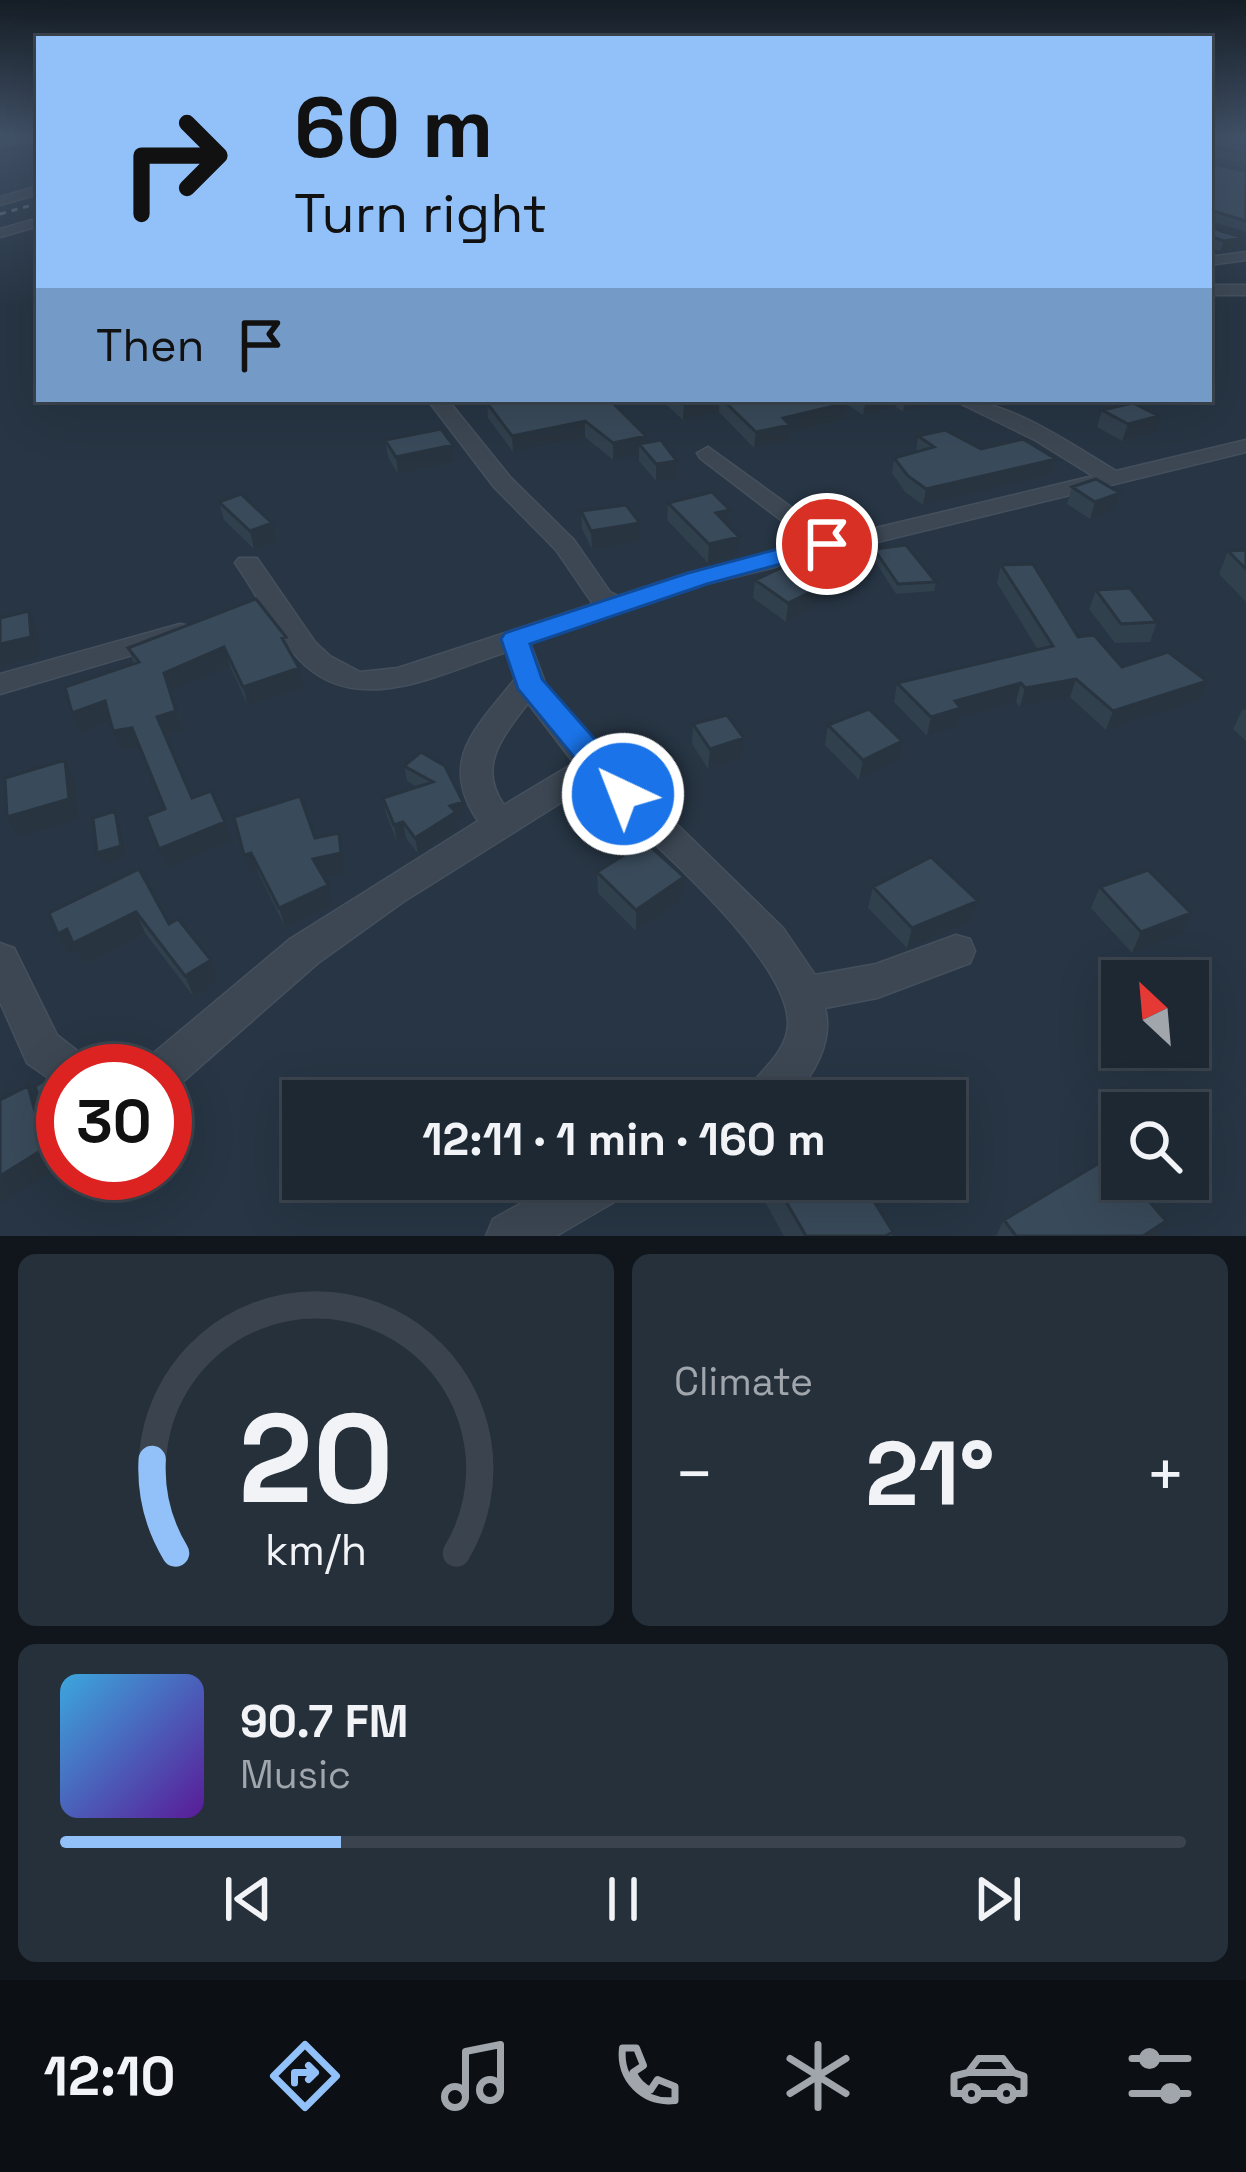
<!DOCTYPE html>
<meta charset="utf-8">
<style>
body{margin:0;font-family:"Space Grotesk",sans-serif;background:#25303b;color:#f1f3f6;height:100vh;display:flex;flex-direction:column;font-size:45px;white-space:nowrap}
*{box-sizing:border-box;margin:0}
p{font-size:39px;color:#a0a6ac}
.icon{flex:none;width:66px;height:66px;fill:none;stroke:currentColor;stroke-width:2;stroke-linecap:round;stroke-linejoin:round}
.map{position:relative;height:1236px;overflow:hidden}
.side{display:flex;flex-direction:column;gap:18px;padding:18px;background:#10161c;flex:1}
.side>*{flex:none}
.banner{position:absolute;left:36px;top:36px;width:1176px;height:366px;border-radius:0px;box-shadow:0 12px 48px #0002,0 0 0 3px #3b444e;background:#92c1f9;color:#111;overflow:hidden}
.needle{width:78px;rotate:334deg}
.tools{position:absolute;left:1101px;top:960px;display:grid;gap:24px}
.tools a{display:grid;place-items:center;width:108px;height:108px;border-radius:0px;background:#1d2833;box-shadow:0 12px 48px #0002,0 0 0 3px #3b444e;font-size:60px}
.speed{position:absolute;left:36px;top:1044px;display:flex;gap:24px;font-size:60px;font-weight:700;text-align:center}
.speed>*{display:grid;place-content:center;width:156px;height:156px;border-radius:50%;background:#1d2833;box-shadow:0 12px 48px #0002,0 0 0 3px #3b444e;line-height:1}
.speed .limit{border:18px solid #d22;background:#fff;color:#111}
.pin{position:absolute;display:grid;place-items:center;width:102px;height:102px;color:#fff;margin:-51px;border:6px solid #fff;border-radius:50%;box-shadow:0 3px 12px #0007}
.me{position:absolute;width:132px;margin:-66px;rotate:317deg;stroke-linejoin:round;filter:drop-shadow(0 0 9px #0008)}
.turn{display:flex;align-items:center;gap:42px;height:252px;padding:0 60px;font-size:54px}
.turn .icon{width:156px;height:156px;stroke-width:2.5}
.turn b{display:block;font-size:84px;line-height:102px}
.then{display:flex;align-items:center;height:114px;padding:0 60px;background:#0003;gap:24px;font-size:45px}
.big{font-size:90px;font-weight:700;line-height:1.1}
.side .card{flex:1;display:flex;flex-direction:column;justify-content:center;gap:18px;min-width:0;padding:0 42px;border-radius:18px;background:#25303b}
.side .dial{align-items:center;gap:0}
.dial svg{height:312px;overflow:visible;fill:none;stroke:#3b444e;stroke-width:7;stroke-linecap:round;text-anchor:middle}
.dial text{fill:#f1f3f6;stroke:none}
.song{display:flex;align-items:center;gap:36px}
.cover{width:144px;height:144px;border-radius:18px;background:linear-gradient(135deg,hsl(200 70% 55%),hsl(270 70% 35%))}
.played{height:12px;border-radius:6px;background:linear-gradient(90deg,#92c1f9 25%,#3b444e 25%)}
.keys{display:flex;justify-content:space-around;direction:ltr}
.heat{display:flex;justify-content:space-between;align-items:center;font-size:66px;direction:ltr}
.side .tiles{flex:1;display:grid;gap:18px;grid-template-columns:1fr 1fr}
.card:last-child{grid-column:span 2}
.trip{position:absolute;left:282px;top:1080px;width:684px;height:120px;border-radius:0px;background:#1d2833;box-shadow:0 12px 48px #0002,0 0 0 3px #3b444e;font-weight:700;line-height:120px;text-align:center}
.tabs{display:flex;height:192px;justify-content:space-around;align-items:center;background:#0c1014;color:#a0a6ac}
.tabs .icon{width:84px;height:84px}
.tabs .selected{color:#92c1f9}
.tabs b{font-size:54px;color:#f1f3f6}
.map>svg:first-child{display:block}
</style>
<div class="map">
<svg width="1246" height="1236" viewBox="0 0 1246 1236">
<rect width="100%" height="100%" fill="#273544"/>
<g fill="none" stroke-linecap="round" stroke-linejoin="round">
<g stroke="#45505d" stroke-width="3">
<path id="street" d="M39 136V142L0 146V140Z
M39 186V194L0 205V197Z
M39 218V226L0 237V229Z
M1246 252V260L1209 265V257Z
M1209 285H1246V295H1209Z
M427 399H447L510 477 574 540 610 592 618 596 688 573 811 543 700 458 697 453 708 447 834 538 1093 476 1035 440 951 399C1009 399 1067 442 1116 471L1246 440V452L706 584 530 643 546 685 580 730 783 928 815 975 876 964 956 935 970 939 975 951 970 963 877 998 825 1008C834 1043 813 1075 791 1101H741C752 1076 781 1060 787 1032 802 965 637 832 592 783L403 902 318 963 179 1085 165 1091V1071H143L149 1057 290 939 478 821C437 760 477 727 515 679L506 652C439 674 354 721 297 657 273 629 257 594 235 563L239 558H257L315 642 330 656 360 672 398 668 593 604 556 550 494 487ZM528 703 574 763 504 805C476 766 504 735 528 703Z
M180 624 190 626 194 632 190 638 0 694V674Z
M0 943 14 948 57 1035 85 1057 91 1071H63V1088L27 1063 0 1002Z
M565 1179H633L626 1195 556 1236H486L493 1219Z"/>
</g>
<use href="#street" fill="#3c4753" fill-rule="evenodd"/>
<path stroke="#5e6b7a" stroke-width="3" stroke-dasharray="6 6" stroke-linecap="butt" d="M0 214 39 203"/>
</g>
<path fill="#31404d" d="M1209 135H1246V163L1209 156Z
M1209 163 1246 171V232L1210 221Z
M1209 227 1241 248 1220 251 1209 247Z
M509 399 646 436V443L677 478 656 481 639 461V454L613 460 585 437 513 452 488 418 487 403Z
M660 399H931L930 406 903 412 896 407 863 415 847 404 845 419 790 432 789 441 754 448 719 412 683 420Z
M1102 410 1153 433 1122 441 1097 427Z
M918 436 981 449 1056 459 1052 474 923 505 905 492 892 473 894 458 916 452Z
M385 440 453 445 454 462 398 474 388 457Z
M1072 487 1120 493 1114 510 1090 519 1067 504Z
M219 502 272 523 276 541 254 549 224 520Z
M668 503 730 510 729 526 737 555 708 563 667 520Z
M581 511 640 541 592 549 582 529Z
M874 549 936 582 934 591 896 594 873 558Z
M1246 550V602L1219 574 1228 551Z
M1001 565 1078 637 1122 667 1199 700 1106 730 1070 697 1020 707 1016 702 959 718 957 727 927 736 894 702 897 683 1038 650 997 583Z
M755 580 816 607 786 622 753 598Z
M1096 590 1157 622 1150 642 1115 643 1089 609Z
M128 648 290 652 303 687 248 706 230 666 170 692 183 730 165 735 192 798 232 841 167 868 146 816 165 809 140 747 120 750 110 721 80 732 134 664Z
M1246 709V741L1233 729 1242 710Z
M693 724 744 738 742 758 708 769 692 744Z
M828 725 898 761 859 780 825 745Z
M421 752 465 817 457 820 458 828 418 854 406 838 397 841 386 814 383 798 417 787 407 781 404 766Z
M339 833 346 873 324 877 333 905 285 927 258 872 251 875 244 855Z
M139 869 169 924 211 960 219 980 194 997 145 933 84 964 77 950 68 954 58 934Z
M597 872 683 898 636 931 598 893Z
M873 887 978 901 971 921 907 948 868 908Z
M1100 887 1181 934 1132 953 1091 908Z
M752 1179H860L893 1232 892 1236H784Z
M1004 1220 1156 1236H996Z"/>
<path fill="#28343f" d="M6 144 8 150 0 160V153Z
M1244 238 1241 248 1220 251 1224 241Z
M710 399H720L719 412 683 420 684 404Z
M866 399H897L896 407 863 415Z
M906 399H931L930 406 903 412Z
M847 403 845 419 790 432 789 441 754 448 756 432 783 418Z
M1159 416 1153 433 1122 441 1128 424Z
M585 421V437L513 452 512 436Z
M646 436V452L639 444V454L613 460V443Z
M453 445 454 462 398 474 396 457Z
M1056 459 1052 474 923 505 926 489Z
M677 461V478L656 481V464Z
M1120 493 1114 510 1090 519 1095 502Z
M730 510 729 528 716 513Z
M272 523 276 541 254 549 250 531Z
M640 523V541L592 549 591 531Z
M739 537 737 555 708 563 709 544Z
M819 588 816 607 786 622 788 603Z
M29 611 37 630 40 656 0 666V644Z
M224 647 230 666 170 692 164 673Z
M299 668 303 687 248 706 243 687Z
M1076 679 1070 697 1020 707 1025 688Z
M1207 681 1199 700 1106 730 1113 711Z
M1021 683 1016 702 959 718 957 727 927 736 931 717 955 701Z
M105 701 112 720 80 732 72 713Z
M176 711 183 730 163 736 157 717Z
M132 728 140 747 120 750 113 731Z
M744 738 742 758 708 769 710 749Z
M902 741 898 761 859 780 863 760Z
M65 760 74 781 78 819 18 837 7 817Z
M463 802 465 817 457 820 458 828 418 854 415 838 450 806Z
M115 811 119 821 125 856 102 864 97 853Z
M225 822 232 841 167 868 159 849Z
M403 822 406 838 397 841 394 825Z
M339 833 346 873 319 879 313 859Z
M251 853 258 872 251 875 244 855Z
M684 877 683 898 636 931V910Z
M328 885 333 905 285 927 279 908Z
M978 901 971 921 907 948 912 928Z
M136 912 145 933 84 964 77 950 68 954 58 934 67 929Z
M1191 913 1181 934 1132 953 1141 932Z
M211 960 219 980 194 997 185 976Z
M28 1086 41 1106 58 1167 0 1204V1176Z
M63 1098V1111L48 1119 42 1109Z
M1166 1221 1156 1236H1143Z"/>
<path fill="#394a5a" stroke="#28343f" stroke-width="3" d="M1209 135H1246V154L1213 147 1209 150Z
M1209 163 1246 171V221L1213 211 1209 214Z
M1209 227 1244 238 1224 241 1209 236Z
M509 399H600L603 402 609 399 646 436 613 443 585 421 512 436 487 403Z
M678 399H710L684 404Z
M722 399H846L847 403 783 418 790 425 756 432Z
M1133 403 1159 416 1128 424 1102 410Z
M441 429 453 445 396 457 385 440Z
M945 430 981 449 1023 439 1056 459 926 489 908 476 894 458 934 447 918 436Z
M661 440 677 461 656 464 639 444Z
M1096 479 1120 493 1095 502 1072 487Z
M712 492 730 510 716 513 739 537 709 544 668 503Z
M241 494 272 523 250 531 219 502Z
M626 505 640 523 591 531 581 511Z
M906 545 936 582 898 584 874 549Z
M1246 550V569L1228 551Z
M1033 564 1078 637 1094 635 1122 667 1168 652 1207 681 1113 711 1076 679 1025 688 1021 683 955 701 961 708 931 717 897 683 1053 646 1001 565Z
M785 566 819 588 788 603 755 580Z
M1130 588 1157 622 1121 624 1096 590Z
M256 599 286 637 282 638 299 668 243 687 224 647 164 673 176 711 157 717 192 798 211 791 225 822 159 849 146 816 165 809 132 728 113 731 105 701 72 713 65 687 139 662 128 648Z
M29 611 31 637 0 644V618Z
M869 709 902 741 863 760 828 725Z
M727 715 744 738 710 749 693 724Z
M421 752 445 766 463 802 450 806 456 812 415 838 403 822 394 825 383 798 433 782 404 766Z
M65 760 69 799 7 817 5 778Z
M300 796 315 838 339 833 341 853 313 859 328 885 279 908 251 853 244 855 234 817Z
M115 811 121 846 97 853 93 818Z
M645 842 684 877 636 910 597 872Z
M931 857 978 901 912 928 873 887Z
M139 869 169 924 178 919 211 960 185 976 136 912 73 943 67 929 58 934 49 913Z
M1148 870 1191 913 1141 932 1100 887Z
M63 1075V1098L42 1109 35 1086 50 1078 58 1082Z
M28 1086 45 1148 0 1176V1100Z
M1111 1156 1122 1169V1179H1130L1166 1221 1143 1236H1016L1004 1220Z
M773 1179H860L893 1232 885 1236H806Z"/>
<linearGradient id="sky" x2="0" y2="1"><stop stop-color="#151d25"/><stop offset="0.44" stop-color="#415167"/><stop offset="1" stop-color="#415167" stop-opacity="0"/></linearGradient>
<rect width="1246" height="308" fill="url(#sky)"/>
<path fill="#1a73e8" stroke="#114b97" stroke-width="3" d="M827 536 836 539 840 544 836 549 707 584 530 644 542 679 635 785 640 794 635 803H612L518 689 501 639 505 633 688 573Z"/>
</svg>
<div class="tools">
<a><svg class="needle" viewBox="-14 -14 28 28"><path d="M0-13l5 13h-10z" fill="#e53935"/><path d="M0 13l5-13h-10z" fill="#a0a6ac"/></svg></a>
<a><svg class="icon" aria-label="search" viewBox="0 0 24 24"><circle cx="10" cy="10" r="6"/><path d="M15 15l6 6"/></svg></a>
</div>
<div class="speed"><div class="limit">30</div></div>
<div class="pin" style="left:827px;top:544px;background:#d93025"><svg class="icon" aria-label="arrive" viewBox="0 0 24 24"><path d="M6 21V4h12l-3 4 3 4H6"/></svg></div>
<svg class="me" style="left:623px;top:794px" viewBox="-20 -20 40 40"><circle r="17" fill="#1a73e8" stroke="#fff" stroke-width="3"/><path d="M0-11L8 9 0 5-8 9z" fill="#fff"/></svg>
<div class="trip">12:11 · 1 min · 160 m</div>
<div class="banner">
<div class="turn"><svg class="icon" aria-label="right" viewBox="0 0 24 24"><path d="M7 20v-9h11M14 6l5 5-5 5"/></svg><div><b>60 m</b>Turn right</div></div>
<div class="then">Then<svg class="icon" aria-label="arrive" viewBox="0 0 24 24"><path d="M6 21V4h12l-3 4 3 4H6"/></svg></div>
</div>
</div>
<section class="side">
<div class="tiles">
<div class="card dial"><svg viewBox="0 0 100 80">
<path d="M14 69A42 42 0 1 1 86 69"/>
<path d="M14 69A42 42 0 0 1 8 45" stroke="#92c1f9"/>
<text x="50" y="56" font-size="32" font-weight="700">20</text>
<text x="50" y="72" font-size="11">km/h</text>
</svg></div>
<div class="card"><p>Climate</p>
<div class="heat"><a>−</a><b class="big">21°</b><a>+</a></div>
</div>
<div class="card">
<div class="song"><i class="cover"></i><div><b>90.7 FM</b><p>Music</p></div></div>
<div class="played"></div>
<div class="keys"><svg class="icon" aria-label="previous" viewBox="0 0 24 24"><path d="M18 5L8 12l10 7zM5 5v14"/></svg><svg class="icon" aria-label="pause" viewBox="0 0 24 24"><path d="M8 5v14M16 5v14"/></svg><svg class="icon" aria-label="next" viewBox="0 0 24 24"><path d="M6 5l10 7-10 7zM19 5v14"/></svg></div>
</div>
</div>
</section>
<nav class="tabs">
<b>12:10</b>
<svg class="icon selected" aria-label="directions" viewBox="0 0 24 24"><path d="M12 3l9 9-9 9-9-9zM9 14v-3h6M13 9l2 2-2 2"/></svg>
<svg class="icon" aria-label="music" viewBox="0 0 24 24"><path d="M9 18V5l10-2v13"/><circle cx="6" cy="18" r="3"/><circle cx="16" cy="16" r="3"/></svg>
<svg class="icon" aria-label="phone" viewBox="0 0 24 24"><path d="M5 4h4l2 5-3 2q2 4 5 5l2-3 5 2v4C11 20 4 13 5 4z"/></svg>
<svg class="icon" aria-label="climate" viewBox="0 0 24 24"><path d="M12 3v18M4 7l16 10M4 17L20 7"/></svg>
<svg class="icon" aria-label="car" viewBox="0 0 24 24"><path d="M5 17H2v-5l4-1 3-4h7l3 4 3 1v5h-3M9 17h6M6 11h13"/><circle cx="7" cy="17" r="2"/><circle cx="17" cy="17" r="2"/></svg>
<svg class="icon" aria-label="filters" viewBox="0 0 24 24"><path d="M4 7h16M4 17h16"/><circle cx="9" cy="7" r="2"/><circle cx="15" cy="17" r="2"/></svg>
</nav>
